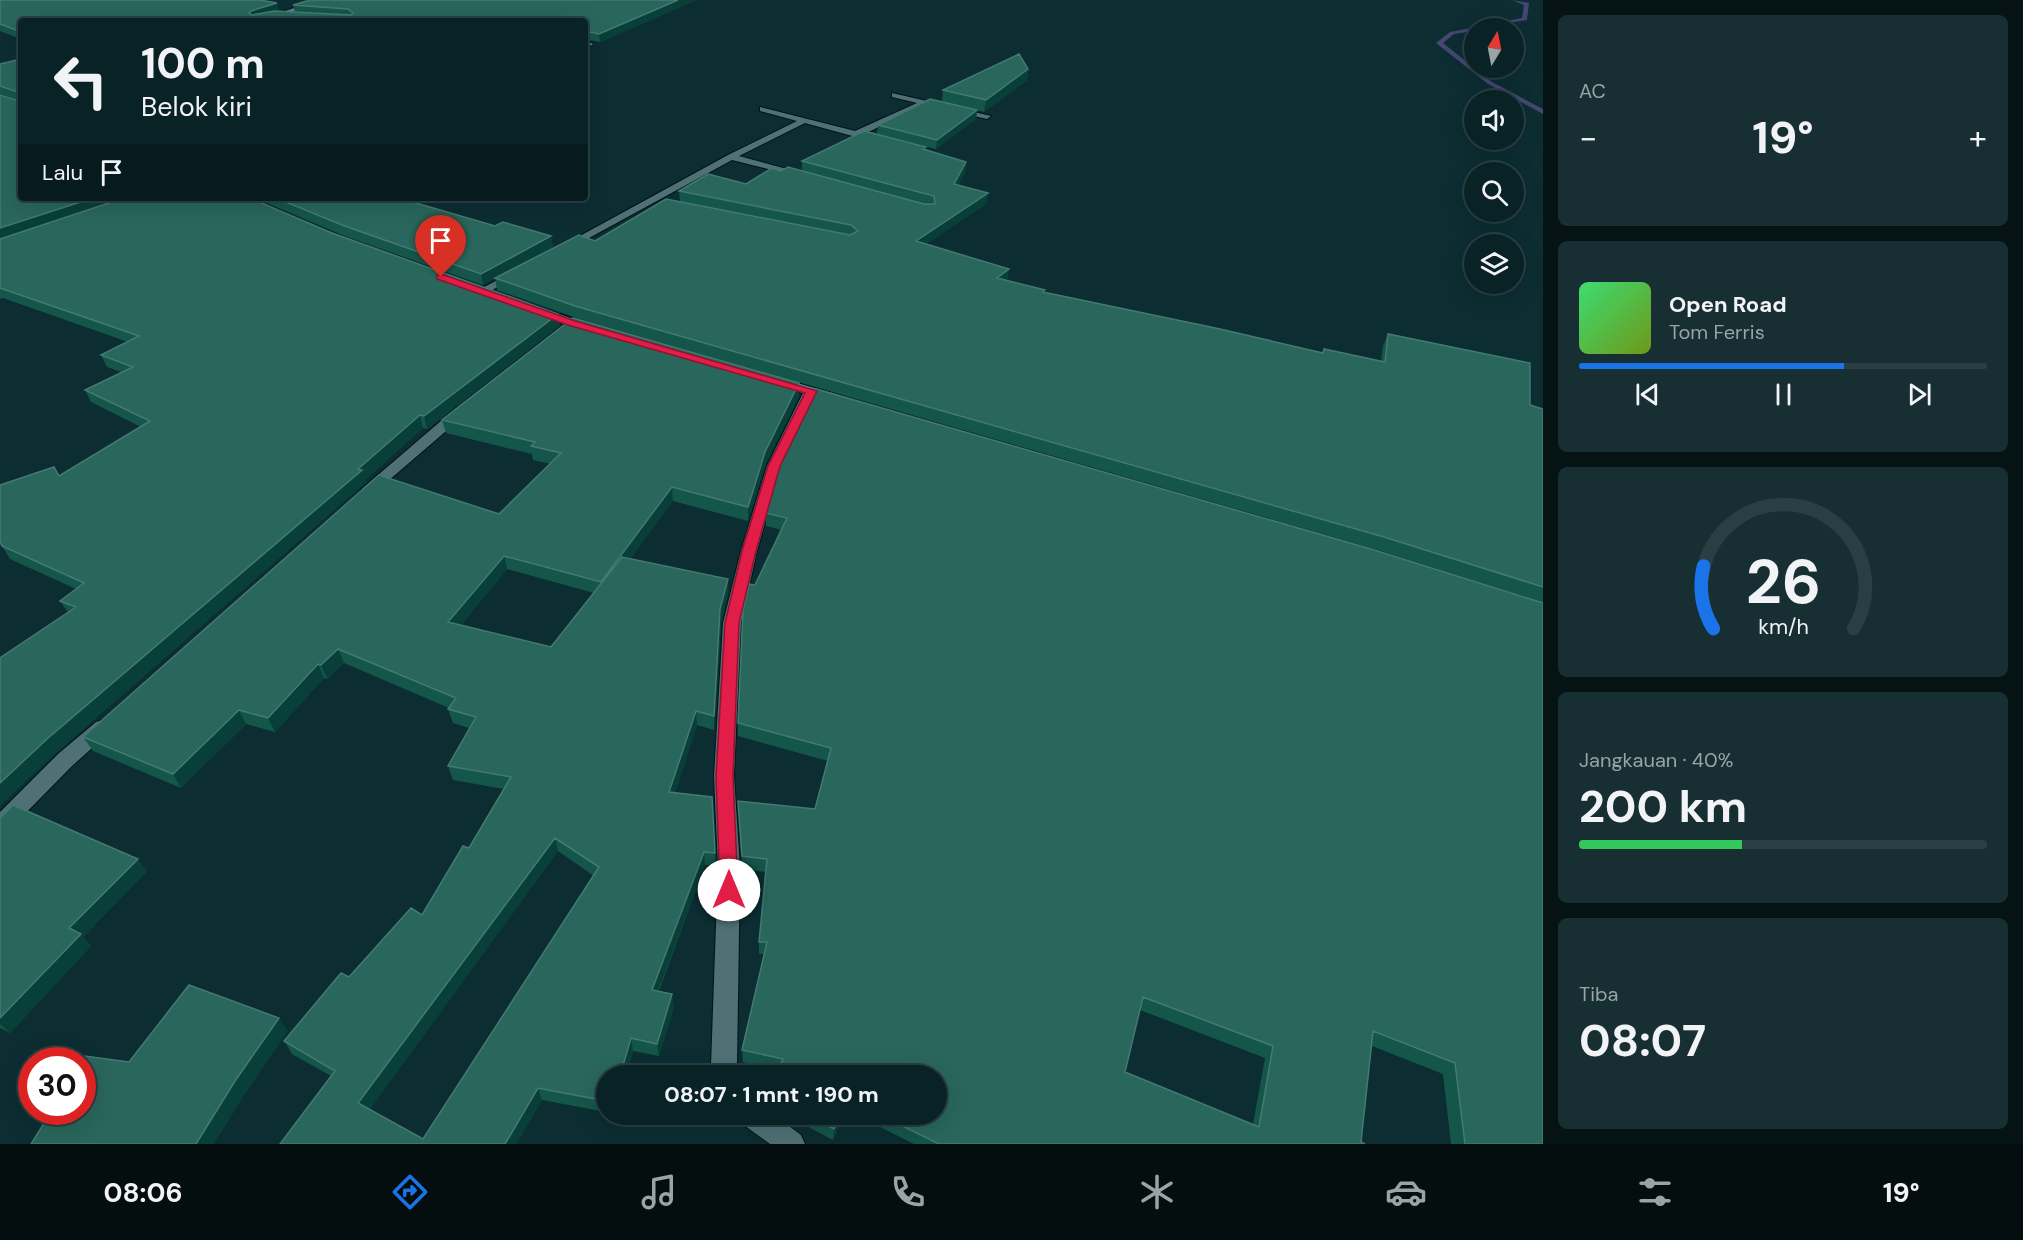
<!DOCTYPE html>
<html lang="id">
<meta charset="utf-8">
<style>
body{margin:0;font-family:"DM Sans",sans-serif;background:#172f32;color:#f1f3f6;height:100vh;display:flex;flex-direction:column;font-size:22px;white-space:nowrap}
*{box-sizing:border-box;margin:0}
p{font-size:20px;color:#99a4a7}
.icon{flex:none;width:33px;height:33px;fill:none;stroke:currentColor;stroke-width:2;stroke-linecap:round;stroke-linejoin:round}
.map{position:relative;flex:1;overflow:hidden}
.sheet{display:flex;flex-direction:column;gap:15px;padding:15px;background:#051315;width:480px}
.sheet>*{flex:none}
.hud{position:absolute;left:18px;top:18px;width:570px;height:183px;border-radius:6px;box-shadow:0 6px 24px #0002,0 0 0 2px #293f43;background:#092226;color:#f1f3f6;overflow:hidden}
.needle{width:39px;rotate:10deg}
.buttons{position:absolute;left:1464px;top:18px;display:grid;gap:12px}
.buttons a{display:grid;place-items:center;width:60px;height:60px;border-radius:50%;background:#092226;box-shadow:0 6px 24px #0002,0 0 0 2px #293f43;font-size:30px}
.speed{position:absolute;left:18px;top:1047px;display:flex;gap:12px;font-size:30px;font-weight:700;text-align:center}
.speed>*{display:grid;place-content:center;width:78px;height:78px;border-radius:50%;background:#092226;box-shadow:0 6px 24px #0002,0 0 0 2px #293f43;line-height:1}
.speed .limit{border:9px solid #d22;background:#fff;color:#111}
.pin{position:absolute;display:grid;place-items:center;width:51px;height:51px;color:#fff;margin:-62px -26px;border-radius:50% 50% 50% 0;rotate:-45deg;box-shadow:0 0 6px #0007}
.pin .icon{rotate:45deg}
.me{position:absolute;width:66px;margin:-33px;rotate:0deg;stroke-linejoin:round;filter:drop-shadow(0 0 4px #0008)}
.turn{display:flex;align-items:center;gap:21px;height:126px;padding:0 24px;font-size:27px}
.turn .icon{width:78px;height:78px;stroke-width:2.5}
.turn b{display:block;font-size:42px;line-height:51px}
.then{display:flex;align-items:center;height:57px;padding:0 24px;background:#0003;gap:12px;font-size:22px}
.big{font-size:45px;font-weight:700;line-height:1.1}
.sheet .card{flex:1;display:flex;flex-direction:column;justify-content:center;gap:9px;min-width:0;padding:0 21px;border-radius:9px;background:#172f32}
.sheet .dial{align-items:center;gap:0}
.dial svg{height:156px;overflow:visible;fill:none;stroke:#293f43;stroke-width:7;stroke-linecap:round;text-anchor:middle}
.dial text{fill:#f1f3f6;stroke:none}
.song{display:flex;align-items:center;gap:18px}
.cover{width:72px;height:72px;border-radius:9px;background:linear-gradient(135deg,hsl(140 70% 55%),hsl(80 70% 35%))}
.played{height:6px;border-radius:3px;background:linear-gradient(90deg,#1a73e8 65%,#293f43 65%)}
.keys{display:flex;justify-content:space-around;direction:ltr}
.heat{display:flex;justify-content:space-between;align-items:center;font-size:33px;direction:ltr}
.charge{height:9px;border-radius:4px;background:linear-gradient(90deg,#34c759 40%,#293f43 0)}
.trip{position:absolute;left:596px;top:1065px;width:351px;height:60px;border-radius:30px;background:#092226;box-shadow:0 6px 24px #0002,0 0 0 2px #293f43;font-weight:700;line-height:60px;text-align:center}
.dock{display:flex;height:96px;justify-content:space-around;align-items:center;background:#040e0f;color:#99a4a7}
.dock .icon{width:42px;height:42px}
.dock .active{color:#1a73e8}
.dock b{font-size:27px;color:#f1f3f6}
main{display:flex;flex:1;min-height:0}
.map>svg:first-child{display:block}
</style>
<main>
<div class="map">
<svg width="1543" height="1144" viewBox="0 0 1543 1144">
<rect width="100%" height="100%" fill="#0c2d32"/>
<g fill="none" stroke-linecap="round" stroke-linejoin="round">
<path fill="#464673" fill-rule="evenodd" d="M1512 0 1529 3 1527 20 1474 28V31L1454 34 1443 43 1492 82 1543 109V114L1488 84 1436 43 1450 32 1522 18 1524 5Z"/>
<g stroke="#001518" stroke-width="2">
<path id="minor" d="M585 43H592L593 45 585 47Z
M892 93 991 116 987 119 926 105 864 134 881 138 882 140 878 143 805 123 739 156 805 174V178L732 160 567 250H559L558 248 728 155 797 121 760 111V107L855 131 917 103 892 97Z
M514 271 520 274 518 276 485 294 481 295 475 292Z
M811 387 818 391 781 466 757 551 741 623 734 776 740 868 737 1065 739 1076H713L711 1065 718 868 714 776 723 623 741 551 767 466 804 391Z
M461 407 466 408 468 411 466 414 374 493H364L361 490 364 487 456 408Z
M103 720 110 722 113 727 110 732 72 766 7 832 0 835V812L58 754 96 722Z
M737 1114H773L801 1135 805 1144H770L741 1123Z"/>
</g>
<g stroke="#001518" stroke-width="2">
<path id="secondary" d="M319 0H329L264 21H254Z
M538 307 591 325 593 328 587 332 534 314V308Z
M779 378 840 395 842 398 835 402 774 385 772 382 774 379Z"/>
</g>
<use href="#minor" fill="#4f7075" fill-rule="evenodd"/>
<use href="#secondary" fill="#538093" fill-rule="evenodd"/>
</g>
<path fill="#15564a" fill-rule="evenodd" d="M0 0 277 3 279 11H276L295 12 293 5 696 0 600 42 585 39V21H21V39L0 31Z
M21 59V198L332 233 560 325 427 429 423 428 365 480 366 482 57 752 68 612 60 601 76 589 10 559 2 546 59 476 141 427 91 402 85 390 121 372 107 367 101 355 128 342 3 298 0 299V95L19 101 18 100 0 94V64Z
M1028 69 1027 80 984 112 977 110 976 119 936 149 877 134 878 125 942 102 943 90Z
M926 150 966 162 965 173 958 185 988 193 986 204 926 244 1009 269 1007 281 1045 293 1322 353 1324 349 1381 361 1383 346 1388 334 1530 405 1543 409V603L1378 550 577 318 497 290 495 278 483 285 345 236 255 198H399L495 226 551 236 553 247 500 276 595 241 680 202 679 191 746 184 781 171H802V161Z
M799 383V396L765 465 748 521 673 501 630 559 728 579V593L721 623 714 730 697 725 675 793 712 797 716 866 705 865 659 991 674 1007 659 1056 633 1051 626 1076H606V1112L542 1100 516 1144H280L331 1076 292 1054 284 1041 349 977 422 915 469 848 504 789 453 780 448 766 469 728 453 723 448 709 449 708 344 663 327 679 324 678 275 732 246 724 181 788 93 751 83 737 499 514 551 464 533 460 532 454 446 433 442 420ZM507 569 594 593 551 647 461 625ZM558 851 594 876 423 1139 369 1110Z
M766 513 1543 603V1144H1451L1443 1074 1372 1046 1361 1142 1365 1144H914L854 1114H936L778 1070 743 1062 742 1050 764 954H759V942L766 872 742 869 738 801 815 809 828 761 738 736V723L755 585 782 530 766 526ZM1140 1010 1265 1058 1253 1124 1125 1072Z
M0 818 147 871 83 937 91 946 10 1033 0 1028Z
M784 1114H844L833 1140Z"/>
<path fill="#083f39" d="M678 0H696L600 42 599 34Z
M277 3 279 11 253 19 249 13 251 11Z
M1028 69 1027 80 984 112 986 100Z
M977 110 976 119 936 149 937 140Z
M966 162 965 173 952 194 954 184Z
M988 193 986 204 915 252 916 241Z
M93 198H130L0 241V228Z
M551 236 553 247 483 285 481 274Z
M1009 269 1007 280 995 290 997 278Z
M558 314 560 325 427 429 424 416Z
M799 383V396L765 465 748 521V507L765 452Z
M420 415 423 428 365 480 366 482 57 752 0 806V783L47 739Z
M672 487 673 501 603 596 601 582Z
M504 556 507 569 452 636 448 622Z
M728 579V593L721 623 714 730V716L720 609Z
M338 649 344 663 327 679 321 665Z
M318 664 324 678 275 732 268 718Z
M239 710 246 724 181 788 173 774Z
M696 711 697 725 671 806 669 792Z
M555 838 558 851 366 1115 358 1103Z
M704 852 705 865 654 1002 652 990Z
M138 859 147 871 83 937 91 946 10 1033 0 1024V1018L69 928Z
M672 994 674 1007 659 1056 657 1044Z
M279 1018 288 1031 245 1094 214 1144H196L235 1081Z
M631 1038 633 1051 626 1076H620Z
M538 1088 542 1100 516 1144H505Z
M841 1114H844L833 1140 834 1129Z"/>
<path fill="#29665b" stroke="#447a72" stroke-width="1.5" fill-rule="evenodd" d="M0 0H260L277 3 251 11 249 13 252 15 274 11 351 15 353 13 348 9 293 5 310 0H678L599 34 585 31V21H21V32L0 24Z
M1019 54 1028 69 986 100 943 90Z
M21 59V198H93L0 228V95L19 101 18 92 0 86V64Z
M930 99 977 110 937 140 878 125Z
M864 131 926 147 923 149 966 162 954 184 988 193 916 241 1009 269 997 278 1045 290 1043 292 1220 329 1323 353 1324 349 1385 362 1388 334 1530 363V405L1543 409V587L1384 537 575 306 495 278 579 235 595 241 666 199 850 235 858 231 851 225 679 191 708 174 746 184 772 168 781 171 788 167 924 204H935L934 196 802 161Z
M124 198H250L332 233 558 314 424 416 420 415 358 469 362 470 47 739 0 783V658L76 607 60 601 84 583 2 546 0 542V485L54 467 59 476 150 421 85 390 133 367 101 355 139 336 0 288V239Z
M276 198H399L495 226 503 222 551 236 481 274 342 225Z
M573 318 799 383 765 452 748 507 672 487 601 582 504 556 448 622 551 647 622 557 728 579 720 609 714 716 696 711 669 792 712 797 715 853 704 852 652 990 672 994 657 1044 631 1038 620 1076H606V1101L538 1088 505 1144H280L335 1071 284 1041 341 973 349 977 411 908 422 915 463 846 469 848 511 777 448 766 476 717 448 709 456 698 338 649 321 665 318 664 268 718 239 710 173 774 83 737 379 475 499 514 561 453 531 446 535 442 442 420ZM555 838 599 867 423 1139 358 1103Z
M816 389 1371 549 1543 603V1144H1465L1455 1063 1373 1031 1361 1142 1365 1144H939L878 1114H936V1076H775L783 1059 742 1050 767 942H759L767 859 742 856 738 801 815 809 831 748 738 723 743 610 749 584 755 585 787 518 766 513 783 454ZM1143 997 1273 1046 1259 1127 1125 1072Z
M13 805 138 859 69 928 81 934 0 1018V818Z
M189 985 279 1018 235 1081 196 1144H31L51 1112H82V1061L85 1056 129 1062Z
M806 1114H841L834 1129Z"/>
<path fill="#e11d48" stroke="#92132f" stroke-width="1.5" d="M437 275H444L575 321 817 391 780 466 756 551 739 623 733 776 738 890 735 896 729 898 722 896 720 890 716 776 725 623 742 551 768 466 805 393 568 325 437 279Z"/>
</svg>
<div class="buttons">
<a><svg class="needle" viewBox="-14 -14 28 28"><path d="M0-13l5 13h-10z" fill="#e53935"/><path d="M0 13l5-13h-10z" fill="#99a4a7"/></svg></a>
<a><svg class="icon" aria-label="sound" viewBox="0 0 24 24"><path d="M4 9h4l5-4v14l-5-4H4zM17 9q2 3 0 6"/></svg></a>
<a><svg class="icon" aria-label="search" viewBox="0 0 24 24"><circle cx="10" cy="10" r="6"/><path d="M15 15l6 6"/></svg></a>
<a><svg class="icon" aria-label="layers" viewBox="0 0 24 24"><path d="M12 4l9 5-9 5-9-5zM3 14l9 5 9-5"/></svg></a>
</div>
<div class="speed"><div class="limit">30</div></div>
<div class="pin" style="left:441px;top:277px;background:#d93025"><svg class="icon" aria-label="arrive" viewBox="0 0 24 24"><path d="M6 21V4h12l-3 4 3 4H6"/></svg></div>
<svg class="me" style="left:729px;top:890px" viewBox="-20 -20 40 40"><circle r="19" fill="#fff"/><path d="M0-13L10 11 0 6-10 11z" fill="#e11d48"/></svg>
<div class="trip">08:07 · 1 mnt · 190 m</div>
<div class="hud">
<div class="turn"><svg class="icon" aria-label="left" viewBox="0 0 24 24"><path d="M17 20v-9H6M10 6l-5 5 5 5"/></svg><div><b>100 m</b>Belok kiri</div></div>
<div class="then">Lalu<svg class="icon" aria-label="arrive" viewBox="0 0 24 24"><path d="M6 21V4h12l-3 4 3 4H6"/></svg></div>
</div>
</div>
<section class="sheet">
<div class="card"><p>AC</p>
<div class="heat"><a>−</a><b class="big">19°</b><a>+</a></div>
</div>
<div class="card">
<div class="song"><i class="cover"></i><div><b>Open Road</b><p>Tom Ferris</p></div></div>
<div class="played"></div>
<div class="keys"><svg class="icon" aria-label="previous" viewBox="0 0 24 24"><path d="M18 5L8 12l10 7zM5 5v14"/></svg><svg class="icon" aria-label="pause" viewBox="0 0 24 24"><path d="M8 5v14M16 5v14"/></svg><svg class="icon" aria-label="next" viewBox="0 0 24 24"><path d="M6 5l10 7-10 7zM19 5v14"/></svg></div>
</div>
<div class="card dial"><svg viewBox="0 0 100 80">
<path d="M14 69A42 42 0 1 1 86 69"/>
<path d="M14 69A42 42 0 0 1 9 37" stroke="#1a73e8"/>
<text x="50" y="56" font-size="32" font-weight="700">26</text>
<text x="50" y="72" font-size="11">km/h</text>
</svg></div>
<div class="card"><p>Jangkauan · 40%</p><b class="big">200 km</b><div class="charge"></div></div>
<div class="card"><p>Tiba</p><b class="big">08:07</b></div>
</section>
</main>
<nav class="dock">
<b>08:06</b>
<svg class="icon active" aria-label="directions" viewBox="0 0 24 24"><path d="M12 3l9 9-9 9-9-9zM9 14v-3h6M13 9l2 2-2 2"/></svg>
<svg class="icon" aria-label="music" viewBox="0 0 24 24"><path d="M9 18V5l10-2v13"/><circle cx="6" cy="18" r="3"/><circle cx="16" cy="16" r="3"/></svg>
<svg class="icon" aria-label="phone" viewBox="0 0 24 24"><path d="M5 4h4l2 5-3 2q2 4 5 5l2-3 5 2v4C11 20 4 13 5 4z"/></svg>
<svg class="icon" aria-label="climate" viewBox="0 0 24 24"><path d="M12 3v18M4 7l16 10M4 17L20 7"/></svg>
<svg class="icon" aria-label="car" viewBox="0 0 24 24"><path d="M5 17H2v-5l4-1 3-4h7l3 4 3 1v5h-3M9 17h6M6 11h13"/><circle cx="7" cy="17" r="2"/><circle cx="17" cy="17" r="2"/></svg>
<svg class="icon" aria-label="filters" viewBox="0 0 24 24"><path d="M4 7h16M4 17h16"/><circle cx="9" cy="7" r="2"/><circle cx="15" cy="17" r="2"/></svg>
<b>19°</b>
</nav>
